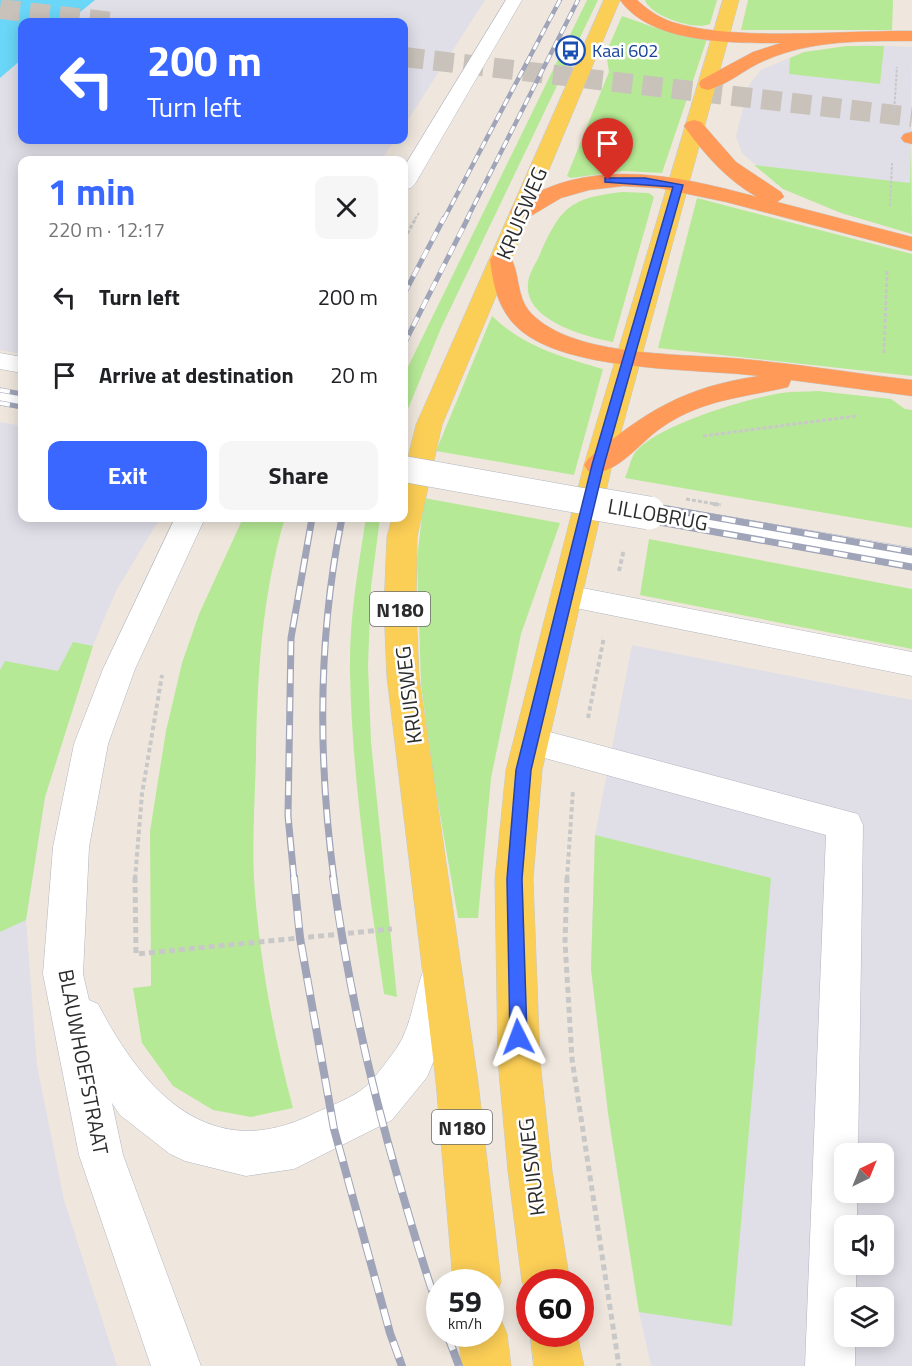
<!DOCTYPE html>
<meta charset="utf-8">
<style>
body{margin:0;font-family:"Titillium Web",sans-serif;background:#f6f6f6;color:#202124;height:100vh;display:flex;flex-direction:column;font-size:22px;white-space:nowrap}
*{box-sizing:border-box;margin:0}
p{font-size:20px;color:#757577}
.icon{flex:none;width:33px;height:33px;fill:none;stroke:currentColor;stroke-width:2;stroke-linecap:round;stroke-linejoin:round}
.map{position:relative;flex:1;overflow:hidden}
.side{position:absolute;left:18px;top:156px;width:390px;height:366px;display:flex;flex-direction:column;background:#fff;border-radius:12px;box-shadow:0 3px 15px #0003}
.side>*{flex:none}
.banner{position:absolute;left:18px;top:18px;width:390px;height:126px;border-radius:12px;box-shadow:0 3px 15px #0003;background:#3a67ff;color:#fff;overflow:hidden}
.needle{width:39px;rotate:43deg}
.fabs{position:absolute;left:834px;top:1143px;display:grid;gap:12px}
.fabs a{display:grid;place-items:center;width:60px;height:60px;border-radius:12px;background:#fff;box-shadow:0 3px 15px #0003;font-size:30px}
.speed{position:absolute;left:426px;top:1269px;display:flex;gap:12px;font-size:30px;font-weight:700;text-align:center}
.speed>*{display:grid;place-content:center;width:78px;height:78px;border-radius:50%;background:#fff;box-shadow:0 3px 15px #0003;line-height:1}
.speed small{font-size:15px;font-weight:400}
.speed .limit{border:9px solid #d22;background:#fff;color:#111}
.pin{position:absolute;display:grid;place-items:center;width:51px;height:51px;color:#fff;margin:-62px -26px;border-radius:50% 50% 50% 0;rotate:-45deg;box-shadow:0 0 6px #0007}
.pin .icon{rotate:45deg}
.me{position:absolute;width:66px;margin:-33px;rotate:357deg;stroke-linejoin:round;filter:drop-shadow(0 0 4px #0008)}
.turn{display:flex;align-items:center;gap:21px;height:126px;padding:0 30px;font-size:27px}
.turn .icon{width:78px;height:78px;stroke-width:2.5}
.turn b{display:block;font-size:42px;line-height:51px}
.round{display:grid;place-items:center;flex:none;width:63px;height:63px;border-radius:12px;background:#f6f6f6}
.headline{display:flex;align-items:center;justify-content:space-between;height:102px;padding:0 30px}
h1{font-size:36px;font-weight:700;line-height:45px;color:#3a67ff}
.cta{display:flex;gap:12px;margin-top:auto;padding:12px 30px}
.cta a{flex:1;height:69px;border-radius:12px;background:#3a67ff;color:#fff;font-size:24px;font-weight:700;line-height:69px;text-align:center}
.cta a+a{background:#f6f6f6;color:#202124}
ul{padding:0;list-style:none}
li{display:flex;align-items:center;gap:18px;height:78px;padding:0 30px}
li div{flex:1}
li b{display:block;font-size:22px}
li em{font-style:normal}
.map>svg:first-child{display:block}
.industrial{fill:#e0dee7;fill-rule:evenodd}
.green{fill:#b6e996}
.water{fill:#6ad7f8}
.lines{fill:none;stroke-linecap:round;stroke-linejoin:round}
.highway-tunnel{stroke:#c8c2ba;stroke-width:20;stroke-dasharray:20 10;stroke-linecap:butt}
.minor-casing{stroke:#b1b5c1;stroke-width:1}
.major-casing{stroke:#c8c8c8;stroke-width:1}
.highway-casing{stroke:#c8c8c8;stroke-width:1}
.path-far3{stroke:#c8c8c8;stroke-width:2;stroke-dasharray:3 1.5;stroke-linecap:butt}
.path-far2{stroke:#c8c8c8;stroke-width:3;stroke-dasharray:4 2;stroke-linecap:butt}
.path-far1{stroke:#c8c8c8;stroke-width:4;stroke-dasharray:4.5 3;stroke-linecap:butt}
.path{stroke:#c8c8c8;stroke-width:5;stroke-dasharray:6 4;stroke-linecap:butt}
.minor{fill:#fff;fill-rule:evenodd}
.major{fill:#fbce56;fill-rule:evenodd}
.highway{fill:#ff9a58;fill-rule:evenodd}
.rail-far3-casing{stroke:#9fa4b8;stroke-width:4.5}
.rail-far2-casing{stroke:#9fa4b8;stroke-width:5}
.rail-far1-casing{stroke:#9fa4b8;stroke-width:7}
.rail-casing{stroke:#9fa4b8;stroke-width:8}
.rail-far3{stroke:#fff;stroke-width:3;stroke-dasharray:8;stroke-linecap:butt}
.rail-far2{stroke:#fff;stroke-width:4;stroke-dasharray:10;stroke-linecap:butt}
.rail-far1{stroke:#fff;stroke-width:4.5;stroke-dasharray:14;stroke-linecap:butt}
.rail{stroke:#fff;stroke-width:6;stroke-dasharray:17;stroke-linecap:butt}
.minor-bridge-far1-casing{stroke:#b1b5c1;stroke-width:27;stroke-linecap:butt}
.minor-bridge-casing{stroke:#b1b5c1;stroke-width:34;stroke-linecap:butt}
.path-bridge-far1{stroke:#c8c8c8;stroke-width:3;stroke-dasharray:4 2;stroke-linecap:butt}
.path-bridge{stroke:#c8c8c8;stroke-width:4;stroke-dasharray:4.5 3;stroke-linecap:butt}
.minor-bridge-far1{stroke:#fff;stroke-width:26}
.minor-bridge{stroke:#fff;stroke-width:33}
.route{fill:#3a67ff;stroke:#2643a6;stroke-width:1.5}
.labels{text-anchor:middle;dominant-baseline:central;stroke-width:5;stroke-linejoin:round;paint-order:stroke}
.far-transit-label{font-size:18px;fill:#164399;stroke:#fff;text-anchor:start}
.shield{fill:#fff;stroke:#6b6b6b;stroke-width:1.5}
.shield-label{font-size:20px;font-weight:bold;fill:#2c2c2c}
.street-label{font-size:21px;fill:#2c2c2c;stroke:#fff}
</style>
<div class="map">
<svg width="912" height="1366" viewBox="0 0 912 1366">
<rect width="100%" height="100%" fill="#efe7dd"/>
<g class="industrial">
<polygon points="95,0 485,0 404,126 404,22 68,22"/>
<polygon points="865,45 912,47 910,183 841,213 783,189 742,153 736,136 749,85 761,70 804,52"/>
<polygon points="22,59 22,140 395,140 381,160 22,160 22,354 0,350 0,78"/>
<polygon points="0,422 22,426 22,518 160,518 116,591 85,664 45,797 26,920 37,1066 64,1200 117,1366 0,1366"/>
<path d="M 632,645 L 912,700 L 912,1366 L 651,1366 L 639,1312 L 608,1113 L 591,969 L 595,835 ZM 844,1154 L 884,1154 L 884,1192 L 844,1192 ZM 844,1226 L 884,1226 L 884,1264 L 844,1264 ZM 844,1298 L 884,1298 L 884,1336 L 844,1336 Z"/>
</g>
<g class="green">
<polygon points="587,0 598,0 441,328 404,419 404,375"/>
<path d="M 645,0 L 717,0 L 710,24 C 695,31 650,16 645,0 Z"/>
<polygon points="748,0 893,0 892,30 741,30"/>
<polygon points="622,16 656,28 707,39 662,173 623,171 571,178 567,176 569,171 609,72 606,53"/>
<polygon points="847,46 884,46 880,84 789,74 790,58 804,52"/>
<polygon points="911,142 912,234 841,213 783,189 754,165 910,183"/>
<path d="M 622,192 L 649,193 L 654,197 L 613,342 C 585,337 524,320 528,284 C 528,274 537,262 540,254 C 561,207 570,198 622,192 Z"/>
<polygon points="697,198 912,254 912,376 658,348"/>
<path d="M 492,316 C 524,347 562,357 603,369 L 574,475 L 436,451 Z"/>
<path d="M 818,391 L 891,399 L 905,409 L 912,410 L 912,528 L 625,478 C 628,471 630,462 633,456 C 651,426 747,399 781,393 C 793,391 806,392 818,391 Z"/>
<polygon points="424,498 560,523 521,634 491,778 478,918 458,918 433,774 421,684 417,559"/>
<path d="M 243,518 L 285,518 C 262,594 257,677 256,756 C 255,797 252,839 254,879 C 259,956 273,1034 293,1108 L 251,1117 L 213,1110 L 173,1086 L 142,1043 L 133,988 L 151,986 L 150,831 L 166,731 L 182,663 L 199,614 Z"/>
<path d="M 366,518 L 380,518 L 371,587 L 368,666 L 371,742 L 397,997 L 384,994 C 369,888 352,780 350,672 C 349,620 358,568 366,518 Z"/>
<polygon points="649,539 912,589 912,649 640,595"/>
<polygon points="73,642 93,646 45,797 26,920 0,932 0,670 5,661 58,671"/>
<polygon points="595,835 771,878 732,1326 639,1312 608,1113 591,969"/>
</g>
<polygon class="water" points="0,0 95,0 68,22 22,22 22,59 0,78"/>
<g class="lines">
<g class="highway-tunnel">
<polyline points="0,9 113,22"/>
<polyline points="404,57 912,117"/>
</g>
<defs>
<g id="minor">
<polygon points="506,0 522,0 415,184 411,188 404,190 404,167"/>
<polygon points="0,353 22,357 22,373 0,369"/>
<polygon points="0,389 22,393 22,409 0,405"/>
<polygon points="649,503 912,548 912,570 639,520 635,513 639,506"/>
<path d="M 175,518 L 205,518 L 135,669 L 108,744 L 89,847 L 83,974 L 89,1000 L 98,1004 C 144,1092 210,1166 315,1113 C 330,1106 347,1100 360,1091 C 373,1082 386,1062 396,1049 C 413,1025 414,991 426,964 L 440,958 L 454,964 L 460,977 L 450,1022 L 427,1077 L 392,1120 L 294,1169 L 246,1176 L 185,1161 L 170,1154 L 120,1115 L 112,1103 L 123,1155 L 201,1366 L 151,1366 L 79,1155 L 43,974 L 53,847 L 74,744 L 103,669 Z"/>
<polygon points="567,585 912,652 912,676 556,604 552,596 556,588"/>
<polygon points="531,727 858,814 863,825 858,1154 844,1154 844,1192 857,1192 857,1226 844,1226 844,1264 856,1264 856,1298 844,1298 844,1336 855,1336 855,1366 805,1366 826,835 519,751 514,741 519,731"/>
</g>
<g id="major">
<polygon points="604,0 620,0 442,425 417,537 416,608 419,677 478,1082 501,1282 494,1299 490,1300 490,1282 453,1282 436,1082 387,677 384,608 387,537 392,518 404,518 404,473 416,425"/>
<polygon points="723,0 739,0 612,465 542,770 533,879 540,1061 552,1171 570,1282 530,1282 530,1299 522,1282 508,1171 498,1061 495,879 506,770 584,465"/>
<polygon points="490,1313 500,1317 507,1334 511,1366 461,1366 459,1334 490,1334"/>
<polygon points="530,1332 577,1334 584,1366 534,1366"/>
</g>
<g id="highway">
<path d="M 620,0 L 637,0 C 648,10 658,17 672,22 C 735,42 844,30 912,31 L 912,41 C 862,41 812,40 766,60 C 746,68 728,85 708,90 L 701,88 L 699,84 L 701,80 L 753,52 L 781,43 C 732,43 651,44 620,0 Z"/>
<path d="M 694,120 L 701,122 L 736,162 L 781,192 L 784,197 L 777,202 L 912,237 L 912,251 L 726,202 L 659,188 L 623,186 L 589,190 L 561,198 L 529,217 L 513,217 L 510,212 L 513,207 C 524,201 534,194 545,189 C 613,160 690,179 757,197 C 727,180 704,154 684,126 L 687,122 Z"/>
<polygon points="912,132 912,144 904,142 901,138 904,134"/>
<path d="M 501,253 L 509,255 C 522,274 514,299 535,317 C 581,359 693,353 753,360 C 806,365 859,374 912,380 L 912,396 L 791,380 L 788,387 C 742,398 702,399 661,428 C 640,442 614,479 588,471 L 584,465 L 588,459 C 646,411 684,387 759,376 C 696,368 557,373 513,323 C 497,305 493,283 490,260 L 493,255 Z"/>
</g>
</defs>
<use href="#minor" class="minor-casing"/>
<use href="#major" class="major-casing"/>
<use href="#highway" class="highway-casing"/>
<g class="path-far3">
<polyline points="894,113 897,67"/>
<polyline points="890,206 892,163"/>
<polyline points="415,219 419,213"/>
</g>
<g class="path-far2">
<polyline points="404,239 416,218"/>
<polyline points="884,353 887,270"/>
<polyline points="703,436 856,416"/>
</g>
<g class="path-far1">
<polyline points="619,571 624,549"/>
<polyline points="588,718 604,637"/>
<polyline points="135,879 142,794 162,675"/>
<polyline points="567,879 573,790"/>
</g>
<g class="path">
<polyline points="135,877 136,954 392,929"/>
<polyline points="567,877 565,942 572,1059 619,1366"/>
</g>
<use href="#minor" class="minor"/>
<use href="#major" class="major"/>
<use href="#highway" class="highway"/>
<defs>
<g id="rail-far3">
<polyline points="444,219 560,0"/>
<polyline points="467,219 578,0"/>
</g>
<g id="rail-far2">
<polyline points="404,294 444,218"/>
<polyline points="404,344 468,218"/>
<polyline points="0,390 22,394"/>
<polyline points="0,403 22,407"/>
<polyline points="404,462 647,505"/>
<polyline points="404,476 566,505"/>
</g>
<g id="rail-far1">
<polyline points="558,504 912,567"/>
<polyline points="639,504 912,552"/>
<polyline points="294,879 288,816 291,638 312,518"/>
<path d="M 334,879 C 318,760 318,636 342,518"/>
</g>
<g id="rail">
<polyline points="294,877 300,938 334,1129 390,1333 402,1366"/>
<path d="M 333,877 C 347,980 370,1082 399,1182 C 412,1226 424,1270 440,1313"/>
<polyline points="447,1334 459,1366"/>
</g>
</defs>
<use href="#rail-far3" class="rail-far3-casing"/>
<use href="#rail-far2" class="rail-far2-casing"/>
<use href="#rail-far1" class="rail-far1-casing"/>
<use href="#rail" class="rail-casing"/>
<use href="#rail-far3" class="rail-far3"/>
<use href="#rail-far2" class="rail-far2"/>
<use href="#rail-far1" class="rail-far1"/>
<use href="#rail" class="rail"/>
<defs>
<polyline id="minor-bridge-far1" points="404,469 605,505"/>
<polyline id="minor-bridge" points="596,504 649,513"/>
</defs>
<use href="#minor-bridge-far1" class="minor-bridge-far1-casing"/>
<use href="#minor-bridge" class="minor-bridge-casing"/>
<polyline class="path-bridge-far1" points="686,499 721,505"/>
<polyline class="path-bridge" points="713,504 721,505"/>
<use href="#minor-bridge-far1" class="minor-bridge-far1"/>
<use href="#minor-bridge" class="minor-bridge"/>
</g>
<polygon class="route" points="608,178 645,178 683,185 604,465 531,770 522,879 527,1037 524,1043 518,1046 512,1043 510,1037 507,879 516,770 592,465 673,187 605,182 605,178"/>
<defs>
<symbol id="bus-ring" viewBox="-11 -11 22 22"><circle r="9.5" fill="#fff" stroke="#1a4fb4" stroke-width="1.5"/><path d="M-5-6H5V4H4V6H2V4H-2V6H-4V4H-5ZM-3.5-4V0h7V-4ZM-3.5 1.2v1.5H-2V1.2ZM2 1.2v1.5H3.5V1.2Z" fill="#1a4fb4"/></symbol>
</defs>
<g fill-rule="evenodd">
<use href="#bus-ring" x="554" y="34" width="33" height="33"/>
</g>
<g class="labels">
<g class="far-transit-label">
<text x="592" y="50">Kaai 602</text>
</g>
<g class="shield">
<rect x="370" y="592" width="60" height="34" rx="4.5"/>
<rect x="432" y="1110" width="60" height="34" rx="4.5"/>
</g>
<g class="shield-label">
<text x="400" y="609">N180</text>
<text x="462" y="1127">N180</text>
</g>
<g class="street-label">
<text transform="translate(521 213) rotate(-67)">KRUISWEG</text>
<text transform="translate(658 514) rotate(10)">LILLOBRUG</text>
<text transform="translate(408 695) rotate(-97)">KRUISWEG</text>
<text transform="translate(84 1062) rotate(79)">BLAUWHOEFSTRAAT</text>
<text transform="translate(531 1167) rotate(-97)">KRUISWEG</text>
</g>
</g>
</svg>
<div class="fabs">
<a><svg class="needle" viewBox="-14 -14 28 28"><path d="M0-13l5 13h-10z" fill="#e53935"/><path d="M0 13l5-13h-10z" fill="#757577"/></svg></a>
<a><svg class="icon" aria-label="sound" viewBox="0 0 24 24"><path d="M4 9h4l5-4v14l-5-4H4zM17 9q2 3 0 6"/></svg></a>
<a><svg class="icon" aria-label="layers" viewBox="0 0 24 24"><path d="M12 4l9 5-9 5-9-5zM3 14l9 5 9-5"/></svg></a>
</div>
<div class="speed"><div>59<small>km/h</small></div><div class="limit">60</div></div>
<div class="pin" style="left:608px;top:180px;background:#d93025"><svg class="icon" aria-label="arrive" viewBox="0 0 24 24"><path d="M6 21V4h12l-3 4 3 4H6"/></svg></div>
<svg class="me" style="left:518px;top:1037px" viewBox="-20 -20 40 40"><path d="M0-17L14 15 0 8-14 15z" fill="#3a67ff" stroke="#fff" stroke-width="4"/></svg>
<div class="banner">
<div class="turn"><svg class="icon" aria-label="left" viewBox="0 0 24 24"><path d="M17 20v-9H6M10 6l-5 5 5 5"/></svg><div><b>200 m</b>Turn left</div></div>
</div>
<section class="side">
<div class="headline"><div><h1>1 min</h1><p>220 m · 12:17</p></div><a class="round"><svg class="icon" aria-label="close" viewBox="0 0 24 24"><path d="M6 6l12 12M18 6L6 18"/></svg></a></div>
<ul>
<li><svg class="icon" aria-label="left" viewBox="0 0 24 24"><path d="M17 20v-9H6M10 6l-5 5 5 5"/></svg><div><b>Turn left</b></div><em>200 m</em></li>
<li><svg class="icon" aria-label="arrive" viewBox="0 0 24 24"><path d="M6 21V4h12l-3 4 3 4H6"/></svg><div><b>Arrive at destination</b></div><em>20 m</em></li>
</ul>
<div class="cta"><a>Exit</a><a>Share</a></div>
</section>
</div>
